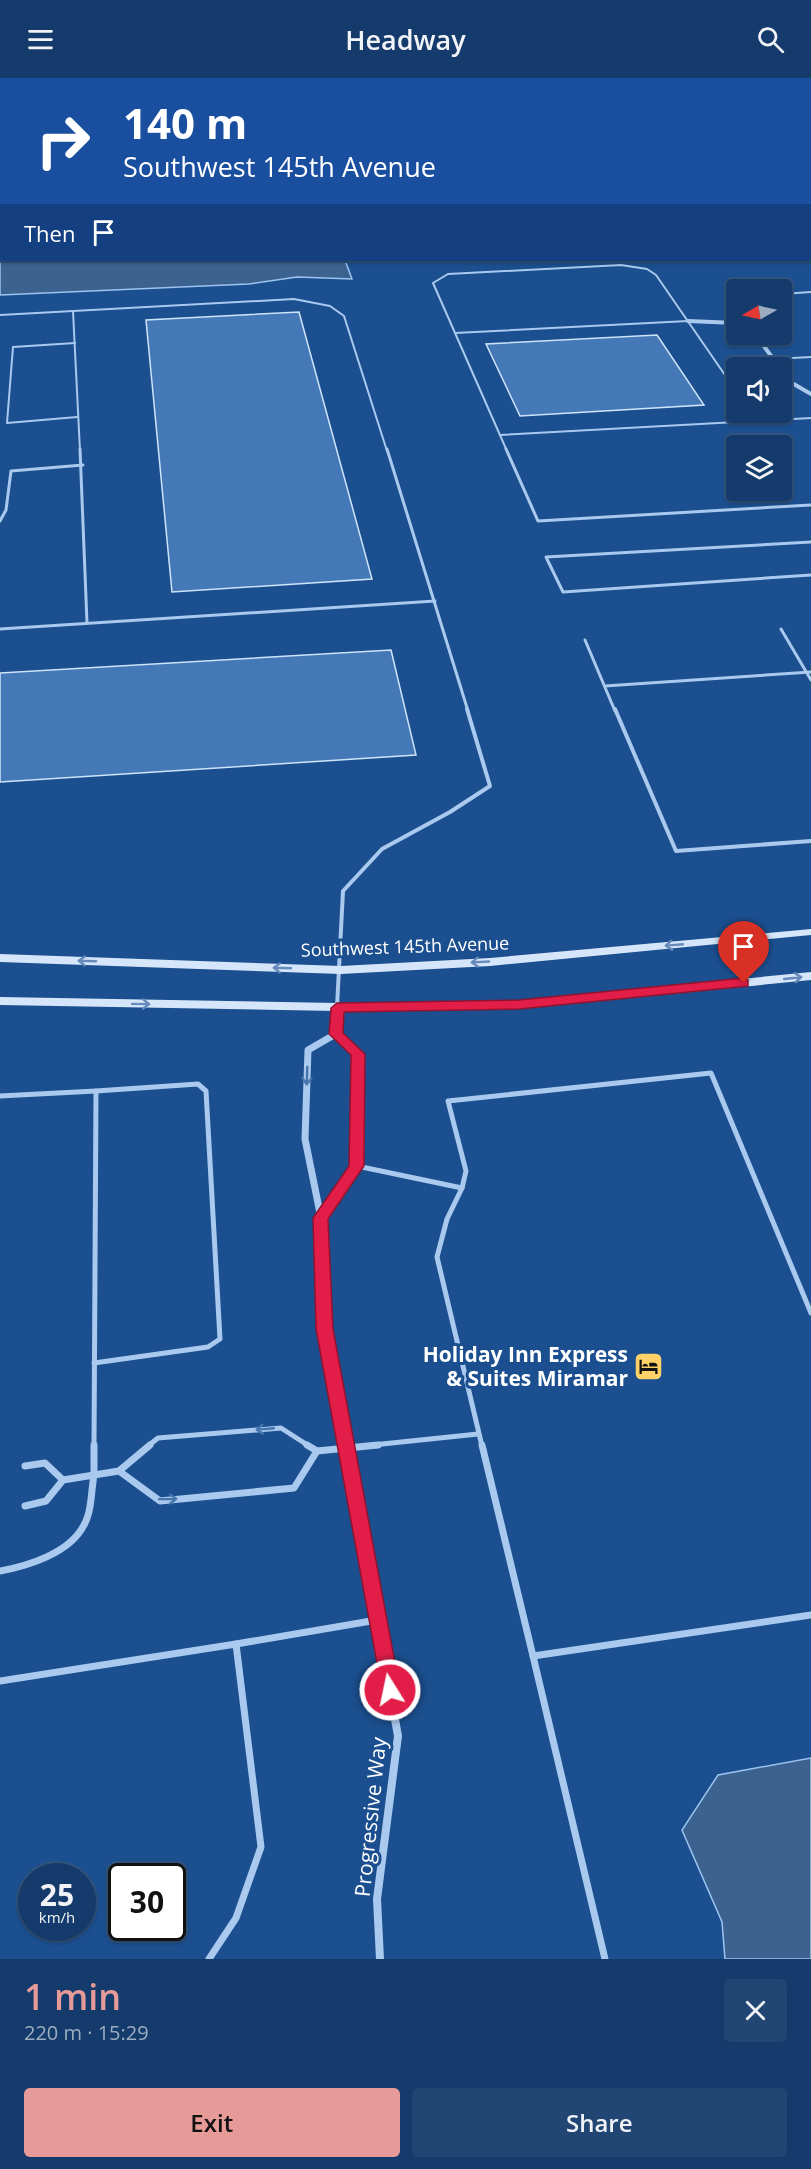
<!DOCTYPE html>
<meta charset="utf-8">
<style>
body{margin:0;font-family:"Open Sans",sans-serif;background:#214673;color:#f1f3f6;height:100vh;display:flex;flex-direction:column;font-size:22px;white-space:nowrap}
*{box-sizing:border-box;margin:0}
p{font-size:20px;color:#9dadc1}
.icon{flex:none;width:33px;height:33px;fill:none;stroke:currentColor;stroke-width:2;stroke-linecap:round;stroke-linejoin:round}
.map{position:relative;height:1881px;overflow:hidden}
.sheet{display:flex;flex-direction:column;background:#143b6b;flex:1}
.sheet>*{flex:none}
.hud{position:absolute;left:0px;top:0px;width:812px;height:183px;box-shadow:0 2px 4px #0004,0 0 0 2px #33557e;background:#1a4fa0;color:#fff;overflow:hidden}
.needle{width:39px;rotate:261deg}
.tools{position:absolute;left:726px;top:201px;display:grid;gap:12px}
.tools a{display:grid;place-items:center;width:66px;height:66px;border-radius:6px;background:#143b6b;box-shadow:0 2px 4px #0004,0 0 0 2px #33557e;font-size:30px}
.speed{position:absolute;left:18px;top:1785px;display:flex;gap:12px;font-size:30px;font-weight:700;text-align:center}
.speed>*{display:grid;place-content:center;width:78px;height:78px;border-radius:50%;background:#143b6b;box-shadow:0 2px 4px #0004,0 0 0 2px #33557e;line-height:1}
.speed small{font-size:15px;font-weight:400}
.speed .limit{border:3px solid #111;border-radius:9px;background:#fff;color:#111}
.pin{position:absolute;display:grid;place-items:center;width:51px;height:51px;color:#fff;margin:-62px -26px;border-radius:50% 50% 50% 0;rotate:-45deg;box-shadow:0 0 6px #0007}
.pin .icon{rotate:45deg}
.me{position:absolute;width:66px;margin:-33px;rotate:350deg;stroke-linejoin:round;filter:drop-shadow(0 0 4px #0008)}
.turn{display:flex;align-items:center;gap:21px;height:126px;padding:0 24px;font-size:27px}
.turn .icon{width:78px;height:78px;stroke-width:2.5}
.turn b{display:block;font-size:42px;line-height:51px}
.then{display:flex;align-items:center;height:57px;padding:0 24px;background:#0003;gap:12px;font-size:22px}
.round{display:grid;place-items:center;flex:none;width:63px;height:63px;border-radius:6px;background:#214673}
.overview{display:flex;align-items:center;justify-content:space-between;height:102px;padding:0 24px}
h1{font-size:36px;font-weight:600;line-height:45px;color:#e69b98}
.button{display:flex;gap:12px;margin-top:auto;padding:12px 24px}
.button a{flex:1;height:69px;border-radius:6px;background:#e69b98;color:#111;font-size:24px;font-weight:600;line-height:69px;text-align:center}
.button a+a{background:#214673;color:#f1f3f6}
header{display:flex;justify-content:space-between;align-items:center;height:78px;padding:0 24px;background:#143b6b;font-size:27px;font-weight:600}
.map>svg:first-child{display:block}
.water{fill:#3c6290;stroke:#9cc4f0;stroke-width:1.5}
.building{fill:#4478b7;stroke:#cfe3fa;stroke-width:1.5}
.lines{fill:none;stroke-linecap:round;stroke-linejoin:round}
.lane-far4{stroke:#a9c9ee;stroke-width:2}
.lane-far3{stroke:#a9c9ee;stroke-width:3}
.lane-far2{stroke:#a9c9ee;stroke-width:4}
.lane-far1{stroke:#a9c9ee;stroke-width:5}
.lane{stroke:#a9c9ee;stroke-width:7}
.street-far3{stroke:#a9c9ee;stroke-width:4}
.street-far2{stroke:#a9c9ee;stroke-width:5}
.street-far1{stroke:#a9c9ee;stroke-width:7}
.street{stroke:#a9c9ee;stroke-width:8}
.secondary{fill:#d6e6fa;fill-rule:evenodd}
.oneway{stroke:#668bba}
.oneway2{stroke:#4674ac}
.route{fill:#e11d48;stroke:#92132f;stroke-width:1.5}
.labels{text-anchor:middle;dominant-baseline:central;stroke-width:6;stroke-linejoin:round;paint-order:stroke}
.street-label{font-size:18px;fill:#fff;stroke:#1b4f8f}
.near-poi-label{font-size:21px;font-weight:bold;fill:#fff;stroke:#1b4f8f;text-anchor:end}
.near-street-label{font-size:21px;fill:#fff;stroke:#1b4f8f}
</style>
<header><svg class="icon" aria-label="menu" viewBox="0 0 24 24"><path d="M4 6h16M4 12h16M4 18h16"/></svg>Headway<svg class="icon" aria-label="search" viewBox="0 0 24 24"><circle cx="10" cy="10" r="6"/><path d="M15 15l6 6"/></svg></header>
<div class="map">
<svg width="811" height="1881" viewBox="0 0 811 1881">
<rect width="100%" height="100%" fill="#1b4f8f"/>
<g class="water">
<polygon points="36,0 811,0 811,54 810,2"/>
<polygon points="0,64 2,182 345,182 352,201 297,199 249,206 0,217"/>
<polygon points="811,1680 811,1881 725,1881 722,1844 682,1752 718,1697"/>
</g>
<g class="building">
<polygon points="299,234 372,501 172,514 146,242"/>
<polygon points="657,257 704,327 520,338 486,266"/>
<polygon points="391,572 416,677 0,704 0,595"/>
</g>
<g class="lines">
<g class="lane-far4">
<polyline points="763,202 772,212"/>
<polyline points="782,216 811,214"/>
<polyline points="73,233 80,373"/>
<polyline points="0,237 294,221 330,228 344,238 387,373"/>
<polyline points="455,255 688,243"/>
<polyline points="75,265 13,269 7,345 77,339"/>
<polyline points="773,281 811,279"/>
<polyline points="751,334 757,343"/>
<polyline points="500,357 811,340"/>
<polyline points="507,373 433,205 448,196 621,187 647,191 656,197 736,313"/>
</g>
<g class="lane-far3">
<polyline points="80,371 87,545"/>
<polyline points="387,371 468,633"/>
<polyline points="506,371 538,443 811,427"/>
<polyline points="0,443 6,432 11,393 83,387"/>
<polyline points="811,464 546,479 563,514 811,497"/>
<polyline points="0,551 435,523"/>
<polyline points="781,551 811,602"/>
<polyline points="585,562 615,633"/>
<polyline points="605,608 811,594"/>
</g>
<g class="lane-far2">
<polyline points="615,631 676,773 811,763"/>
<polyline points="337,929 343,813 382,771 450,734 490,708 467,631"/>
</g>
<g class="lane-far1">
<polyline points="0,1018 96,1013 94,1368"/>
<polyline points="357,1088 462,1110"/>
<polyline points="94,1285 208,1269 220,1261 206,1013 198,1006 96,1013"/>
<polyline points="148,1368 158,1360 281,1350 309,1368"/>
<polyline points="363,1368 478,1356"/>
<polyline points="482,1368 437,1179 447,1141 462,1110 466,1093 448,1023 711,995 811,1235"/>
</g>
<g class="lane">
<polyline points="307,1367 317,1373 378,1367"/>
<polyline points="482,1367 533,1578 811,1537"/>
<polyline points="25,1388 45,1385 63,1402"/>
<polyline points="119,1393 160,1423 294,1410 317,1373"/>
<polyline points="25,1428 46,1423 63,1402 94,1397 94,1367"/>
<path d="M 0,1493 C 28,1488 70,1475 84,1447 C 92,1433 91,1413 94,1397 L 119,1393 L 150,1367"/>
<polyline points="236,1566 377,1542"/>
<polyline points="533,1578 605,1881"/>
<polyline points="0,1603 236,1566 261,1769 236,1840 209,1881"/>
</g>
<g class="street-far3">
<polyline points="688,243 736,245"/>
<polyline points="755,256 780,290"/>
<polyline points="782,292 792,305 811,316"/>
</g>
<g class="street-far2">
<polyline points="336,956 337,929"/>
<polyline points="336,956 339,959"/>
<polyline points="331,959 336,956"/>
</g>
<g class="street-far1">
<polyline points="334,957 308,972 305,1061 321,1140 325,1251 346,1368"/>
<polyline points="321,1140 357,1088 358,976 337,957"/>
</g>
<polyline class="street" points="346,1367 398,1658 377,1821 380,1881"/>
<g class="secondary">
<rect x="0" y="14" width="2" height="4"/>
<rect x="0" y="32" width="2" height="4"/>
<rect x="810" y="165" width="1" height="4"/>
<rect x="810" y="175" width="1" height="4"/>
<polygon points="811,851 811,857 490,888 341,896 0,884 0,876 341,888 490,880"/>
<polygon points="811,894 811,902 519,931 337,933 0,927 0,919 337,925 519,923"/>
</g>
</g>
<defs><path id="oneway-shaft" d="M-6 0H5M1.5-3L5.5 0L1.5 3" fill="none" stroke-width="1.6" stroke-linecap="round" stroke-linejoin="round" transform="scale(1.5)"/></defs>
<g class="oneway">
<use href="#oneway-shaft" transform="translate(674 867) rotate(175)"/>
<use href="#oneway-shaft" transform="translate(87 883) rotate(-178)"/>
<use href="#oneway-shaft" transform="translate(480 884) rotate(177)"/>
<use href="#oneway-shaft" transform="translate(282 890) rotate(-178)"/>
<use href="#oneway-shaft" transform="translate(793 900) rotate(-6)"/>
<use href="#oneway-shaft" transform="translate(141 926) rotate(1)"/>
</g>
<g class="oneway2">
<use href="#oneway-shaft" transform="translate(307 998) rotate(92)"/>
<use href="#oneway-shaft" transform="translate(265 1351) rotate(175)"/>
<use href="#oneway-shaft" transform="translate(168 1421) rotate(-1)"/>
</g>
<polygon class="route" points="744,900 748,902 748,908 519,931 344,934 343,955 365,976 364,1088 328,1141 333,1251 400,1612 397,1618 390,1620 383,1618 316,1251 313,1140 349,1088 351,977 329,956 331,930 337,925 519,922"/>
<defs>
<symbol id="hotel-square" viewBox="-11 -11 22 22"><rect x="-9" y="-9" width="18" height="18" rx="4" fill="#ffd166" stroke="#1b4f8f"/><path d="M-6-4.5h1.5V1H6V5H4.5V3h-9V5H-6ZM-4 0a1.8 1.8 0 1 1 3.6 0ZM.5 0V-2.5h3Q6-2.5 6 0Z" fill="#111"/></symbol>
</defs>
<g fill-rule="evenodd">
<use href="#hotel-square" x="632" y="1272" width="33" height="33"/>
</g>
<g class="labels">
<g class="street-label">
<text transform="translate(405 868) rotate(-2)">Southwest 145th Avenue</text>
</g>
<g class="near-poi-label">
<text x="628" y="1276">Holiday Inn Express<tspan x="628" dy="24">&amp; Suites Miramar</tspan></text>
</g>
<g class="near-street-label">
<text transform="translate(370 1739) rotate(-84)">Progressive Way</text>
</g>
</g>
</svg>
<div class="tools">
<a><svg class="needle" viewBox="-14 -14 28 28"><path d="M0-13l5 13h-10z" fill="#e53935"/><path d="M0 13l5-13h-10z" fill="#9dadc1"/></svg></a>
<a><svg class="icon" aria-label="sound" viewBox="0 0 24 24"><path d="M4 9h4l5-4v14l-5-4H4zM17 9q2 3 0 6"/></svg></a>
<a><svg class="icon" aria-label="layers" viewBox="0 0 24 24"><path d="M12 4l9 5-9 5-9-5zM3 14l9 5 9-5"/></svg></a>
</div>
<div class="speed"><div>25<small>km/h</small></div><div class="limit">30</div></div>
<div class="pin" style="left:744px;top:905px;background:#d93025"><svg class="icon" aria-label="arrive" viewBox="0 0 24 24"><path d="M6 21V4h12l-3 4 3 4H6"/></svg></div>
<svg class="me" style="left:390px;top:1612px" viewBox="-20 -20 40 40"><circle r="17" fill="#e11d48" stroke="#fff" stroke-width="3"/><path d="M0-11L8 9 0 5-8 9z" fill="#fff"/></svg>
<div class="hud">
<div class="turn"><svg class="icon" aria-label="right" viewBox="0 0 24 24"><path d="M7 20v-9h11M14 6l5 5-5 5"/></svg><div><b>140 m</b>Southwest 145th Avenue</div></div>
<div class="then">Then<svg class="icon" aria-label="arrive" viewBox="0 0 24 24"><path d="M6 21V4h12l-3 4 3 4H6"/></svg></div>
</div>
</div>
<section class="sheet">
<div class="overview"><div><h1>1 min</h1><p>220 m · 15:29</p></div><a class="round"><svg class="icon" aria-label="close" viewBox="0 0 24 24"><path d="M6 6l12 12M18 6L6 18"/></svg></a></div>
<div class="button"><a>Exit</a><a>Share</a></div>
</section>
